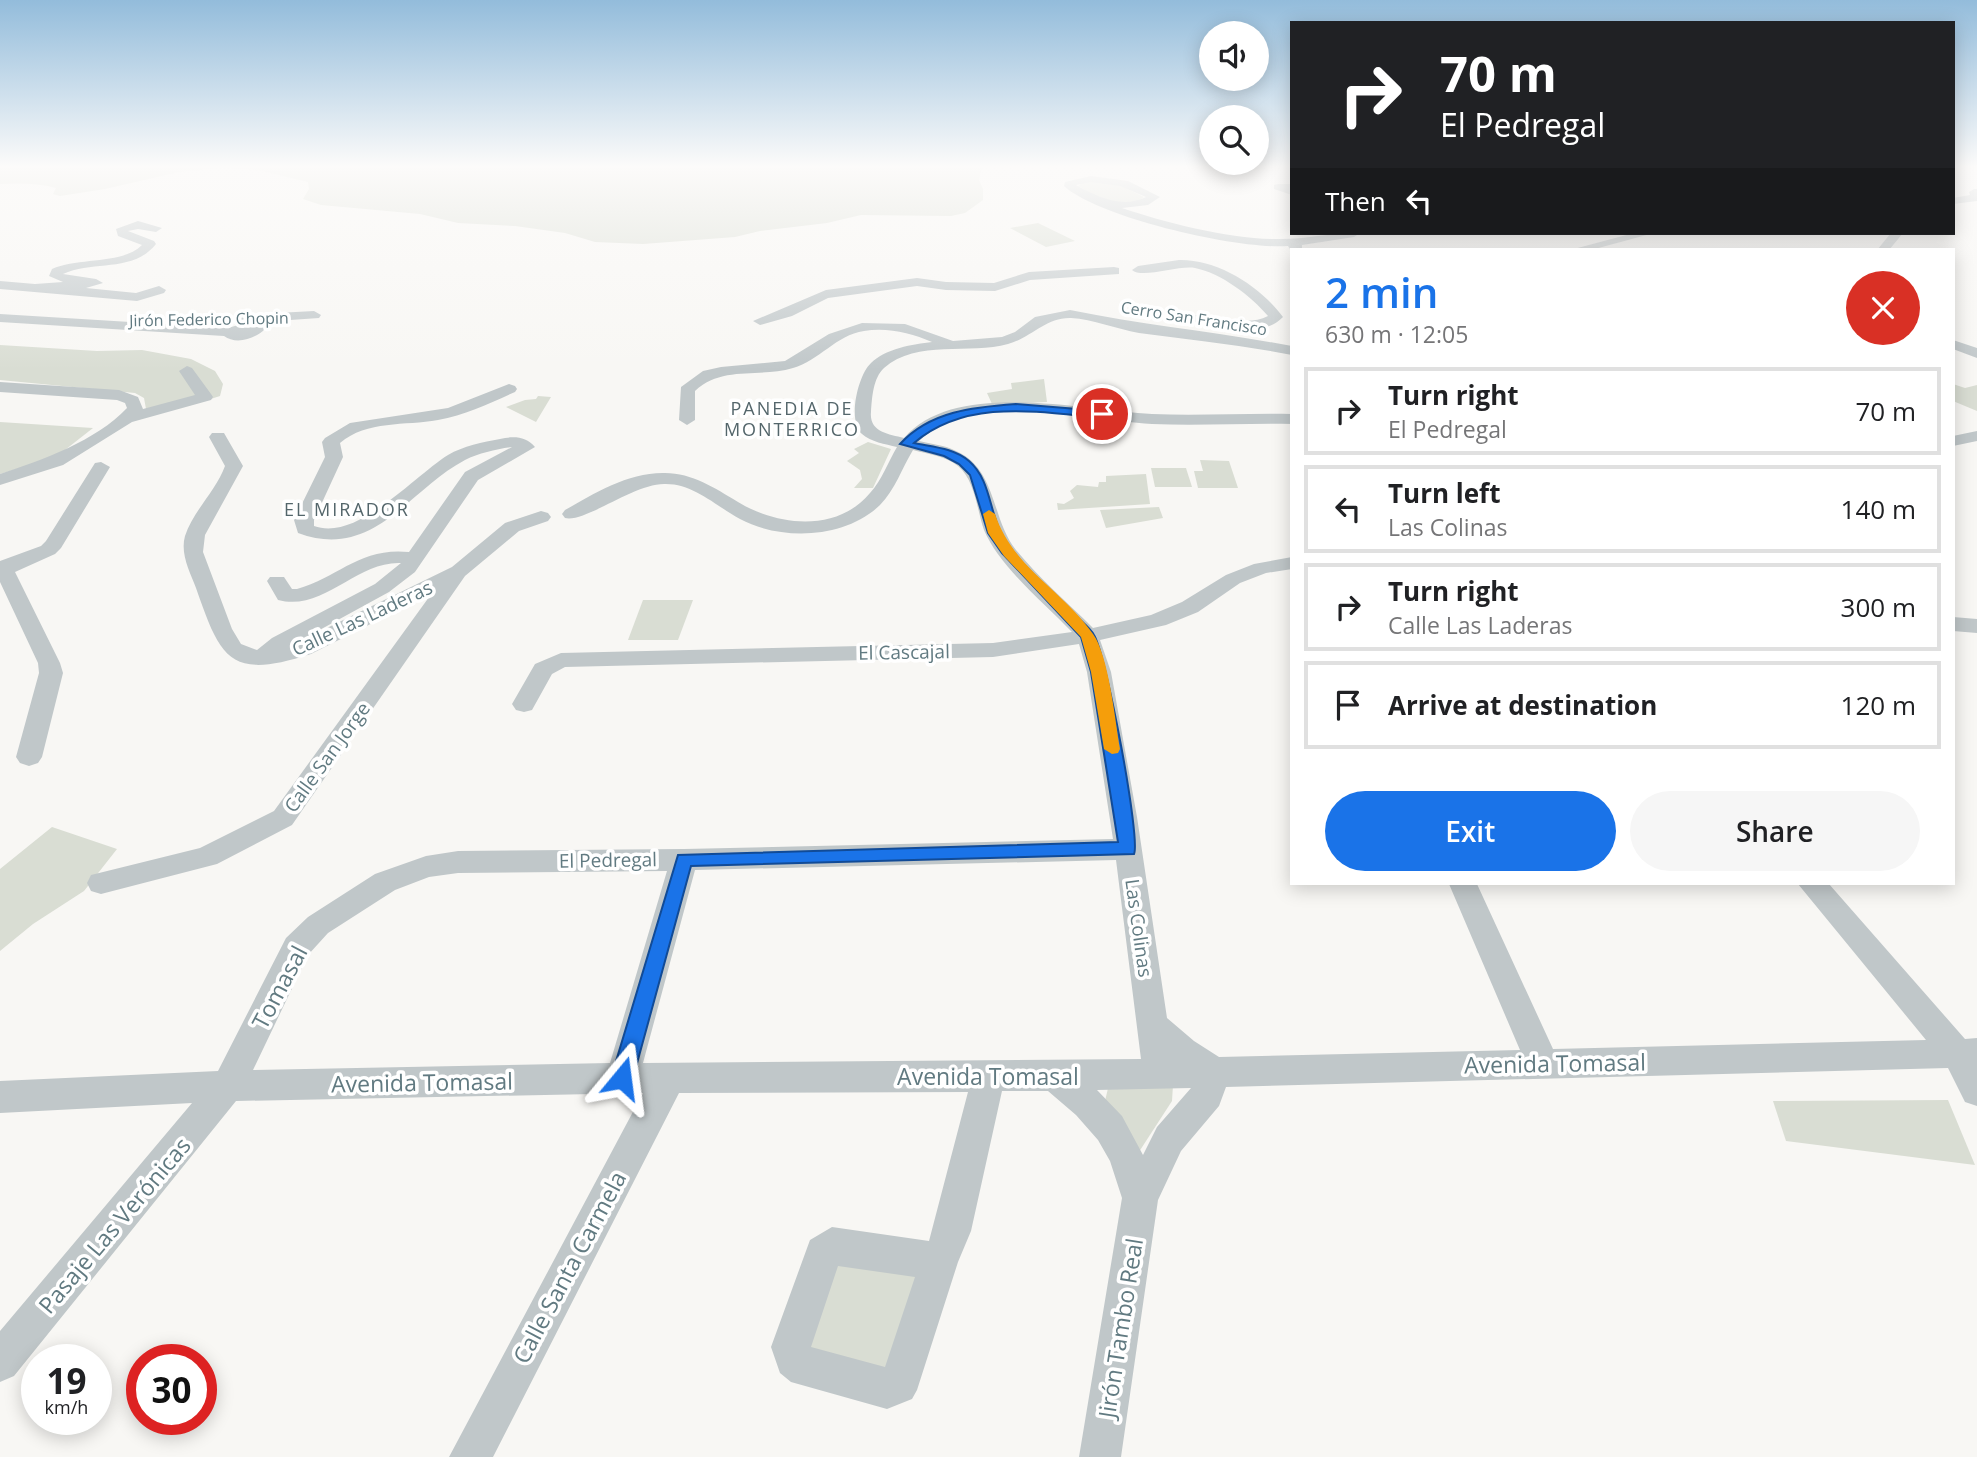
<!DOCTYPE html>
<meta charset="utf-8">
<style>
body{margin:0;font-family:"Open Sans",sans-serif;background:#f6f6f6;color:#202124;height:100vh;display:flex;flex-direction:column;font-size:26px;white-space:nowrap}
*{box-sizing:border-box;margin:0}
p{font-size:23px;color:#757577}
.icon{flex:none;width:38px;height:38px;fill:none;stroke:currentColor;stroke-width:2;stroke-linecap:round;stroke-linejoin:round}
.map{position:relative;flex:1;overflow:hidden}
.details{position:absolute;left:1290px;top:248px;width:665px;height:637px;display:flex;flex-direction:column;background:#fff;border-radius:0px;box-shadow:0 4px 18px #0003}
.details>*{flex:none}
.hud{position:absolute;left:1290px;top:21px;width:665px;height:214px;border-radius:0px;box-shadow:0 4px 18px #0003;background:#202124;color:#fff;overflow:hidden}
.tools{position:absolute;left:1199px;top:21px;display:grid;gap:14px}
.tools a{display:grid;place-items:center;width:70px;height:70px;border-radius:50%;background:#fff;box-shadow:0 4px 18px #0003;font-size:35px}
.speed{position:absolute;left:21px;top:1344px;display:flex;gap:14px;font-size:35px;font-weight:700;text-align:center}
.speed>*{display:grid;place-content:center;width:91px;height:91px;border-radius:50%;background:#fff;box-shadow:0 4px 18px #0003;line-height:1}
.speed small{font-size:18px;font-weight:400}
.speed .limit{border:10px solid #d22;background:#fff;color:#111}
.pin{position:absolute;display:grid;place-items:center;width:60px;height:60px;color:#fff;margin:-30px;border:4px solid #fff;border-radius:50%;box-shadow:0 2px 7px #0007}
.me{position:absolute;width:77px;margin:-38px;rotate:16deg;stroke-linejoin:round;filter:drop-shadow(0 0 5px #0008)}
.turn{display:flex;align-items:center;gap:24px;height:147px;padding:0 35px;font-size:32px}
.turn .icon{width:91px;height:91px;stroke-width:2.5}
.turn b{display:block;font-size:49px;line-height:60px}
.then{display:flex;align-items:center;height:66px;padding:0 35px;background:#0003;gap:14px;font-size:26px}
.round{display:grid;place-items:center;flex:none;width:74px;height:74px;border-radius:37px;background:#f6f6f6}
.head{display:flex;align-items:center;justify-content:space-between;height:119px;padding:0 35px}
h1{font-size:42px;font-weight:600;line-height:52px;color:#1a73e8}
.cta{display:flex;gap:14px;margin-top:auto;padding:14px 35px}
.cta a{flex:1;height:80px;border-radius:42px;background:#1a73e8;color:#fff;font-size:28px;font-weight:600;line-height:80px;text-align:center}
.cta a+a{background:#f6f6f6;color:#202124}
ul{padding:0;list-style:none}
li{display:flex;align-items:center;gap:21px;height:88px;margin:0 14px 10px;padding:0 21px;border:4px solid #e0e0e0;border-radius:0px}
li div{flex:1}
li b{display:block;font-size:26px}
li em{font-style:normal}
.map>svg:first-child{display:block}
.green{fill:#d9ddd3}
.lines{fill:none;stroke-linecap:round;stroke-linejoin:round}
.minor{fill:#c0c7c9;fill-rule:evenodd}
.route{fill:#1a73e8;stroke:#114b97;stroke-width:2}
.slow{fill:#f59e0b}
.labels{text-anchor:middle;dominant-baseline:central;stroke-width:7;stroke-linejoin:round;paint-order:stroke}
.far-street-label{font-size:16px;fill:#617a81;stroke:#fff}
.far-neighbourhood-label{font-size:18px;letter-spacing:2px;fill:#54666b;stroke:#fff}
.street-label{font-size:19px;fill:#617a81;stroke:#fff}
.near-street-label{font-size:23px;fill:#617a81;stroke:#fff}
</style>
<div class="map">
<svg width="1977" height="1457" viewBox="0 0 1977 1457">
<rect width="100%" height="100%" fill="#f8f7f4"/>
<g class="green">
<path d="M 0,166 L 988,166 L 981,171 L 979,180 L 983,189 L 983,200 L 965,213 L 951,216 L 861,215 L 827,223 L 760,231 L 735,237 L 643,244 L 595,242 L 565,233 L 515,226 L 458,223 L 420,214 L 321,205 L 303,199 L 309,189 L 308,182 L 258,170 L 222,168 L 179,172 L 105,189 L 60,196 L 53,194 L 56,188 C 38,183 19,183 0,184 Z"/>
<path d="M 1111,181 L 1144,197 C 1125,213 1096,196 1078,186 L 1084,182 Z"/>
<polygon points="1038,223 1075,241 1046,247 1010,228"/>
<path d="M 0,345 L 97,351 L 142,350 L 191,359 L 215,371 L 223,384 L 220,396 C 196,404 172,412 146,409 L 144,398 L 135,393 L 0,380 Z"/>
<polygon points="1044,379 1047,402 992,404 987,393 1012,389 1011,383"/>
<polygon points="1953,384 1965,388 1977,385 1977,411 1953,401"/>
<polygon points="538,396 551,397 536,422 506,407 525,400 536,399"/>
<polygon points="0,422 93,428 56,457 0,474"/>
<polygon points="868,442 891,449 873,488 854,488 862,479 860,470 847,461 859,453 854,449"/>
<polygon points="1200,460 1229,461 1238,488 1198,488 1194,471 1203,471"/>
<polygon points="1151,468 1186,468 1192,487 1155,487"/>
<polygon points="1146,474 1150,504 1058,510 1057,503 1064,504 1074,498 1070,491 1077,485 1098,487 1099,482 1106,482 1106,476"/>
<polygon points="1159,507 1163,518 1106,528 1100,510"/>
<polygon points="643,600 693,600 678,640 628,640"/>
<polygon points="52,827 117,849 84,891 33,924 0,951 0,869"/>
<polygon points="1109,1084 1173,1085 1172,1101 1135,1158 1105,1101"/>
<polygon points="1948,1100 1975,1165 1786,1141 1773,1101"/>
<polygon points="835,1255 917,1276 889,1377 803,1354"/>
</g>
<g class="lines">
<g class="minor">
<path d="M 1091,176 L 1128,181 L 1160,197 L 1148,205 L 1122,208 C 1166,223 1233,240 1280,239 C 1307,239 1333,232 1360,233 L 1354,237 L 1302,245 L 1302,250 L 1292,250 L 1292,252 L 1288,246 C 1240,250 1099,218 1064,186 L 1065,182 ZM 1091,182 L 1120,186 L 1146,197 C 1122,209 1098,197 1076,185 Z"/>
<polygon points="1278,184 1292,184 1292,195 1274,189 1274,185"/>
<polygon points="1974,189 1977,189 1977,201 1953,204 1953,198 1970,195 1969,192"/>
<path d="M 138,221 L 162,228 L 156,232 L 138,229 L 128,231 L 154,241 L 156,244 C 133,273 94,260 63,274 L 96,279 L 103,283 L 86,288 L 136,293 L 159,286 L 166,290 L 164,293 L 137,301 L 0,289 L 0,281 L 35,284 L 63,282 L 49,276 L 52,269 C 79,257 122,265 142,245 L 118,236 L 116,229 Z"/>
<polygon points="1634,233 1654,233 1591,250 1570,250"/>
<polygon points="1891,233 1903,233 1889,250 1877,250"/>
<path d="M 1179,260 C 1218,259 1261,287 1283,317 C 1262,339 1229,324 1203,322 C 1194,321 1185,326 1176,324 L 1176,318 C 1207,308 1242,330 1268,316 C 1251,296 1221,273 1195,268 C 1179,265 1142,279 1132,270 L 1138,266 Z"/>
<polygon points="1114,267 1119,268 1119,274 1030,280 995,291 946,290 917,286 828,298 792,316 760,325 753,321 826,290 917,278 946,282 994,283 1029,272"/>
<path d="M 1070,310 C 1143,325 1218,332 1292,346 L 1292,355 C 1241,345 1190,340 1139,333 C 1116,329 1093,319 1071,318 C 1046,317 1031,338 1008,344 C 970,355 917,339 884,368 C 873,378 872,398 871,412 C 869,432 888,434 904,438 C 956,378 1083,411 1152,414 C 1198,416 1245,413 1292,414 L 1292,424 C 1245,423 1199,426 1152,424 C 1083,421 977,388 919,441 C 931,444 945,445 956,451 C 997,469 991,519 1016,550 C 1039,578 1068,603 1093,628 L 1151,615 L 1182,602 L 1226,575 L 1254,564 L 1292,557 L 1292,569 L 1266,573 L 1240,583 L 1198,612 L 1166,625 L 1100,640 L 1111,672 L 1137,817 L 1167,1018 L 1194,1041 L 1219,1057 L 1520,1050 L 1449,884 L 1477,884 L 1553,1049 L 1926,1040 L 1798,884 L 1829,884 L 1965,1039 L 1977,1038 L 1977,1106 L 1965,1102 L 1948,1068 L 1226,1087 L 1219,1106 L 1181,1151 L 1158,1200 L 1121,1457 L 1079,1457 L 1122,1198 L 1110,1161 L 1098,1140 L 1076,1115 L 1048,1091 L 1002,1091 L 971,1231 L 958,1262 L 917,1390 L 912,1399 L 887,1409 L 791,1382 L 780,1373 L 771,1347 L 810,1240 L 832,1227 L 929,1241 L 968,1092 L 679,1093 L 493,1457 L 449,1457 L 643,1093 L 236,1101 L 14,1376 L 0,1382 L 0,1331 L 192,1103 L 0,1113 L 0,1081 L 218,1071 L 286,938 L 308,917 L 375,874 L 426,856 L 458,851 L 684,849 L 1113,839 L 1087,672 L 1079,644 L 993,657 L 565,667 L 552,674 L 532,710 L 524,712 L 516,710 L 512,704 L 535,664 L 561,653 L 993,643 L 1072,632 C 1044,603 999,566 984,530 C 977,510 975,480 958,466 C 945,456 928,454 913,450 C 902,468 895,490 880,505 C 845,539 781,541 740,519 C 716,506 693,483 664,484 C 633,484 585,523 565,518 L 562,514 L 565,510 C 595,493 629,472 665,473 C 692,473 715,488 738,502 C 777,526 837,533 870,493 C 882,480 888,462 897,447 C 885,444 871,442 862,434 C 847,421 858,375 871,363 C 885,349 913,344 932,342 C 911,333 887,327 864,331 C 836,335 819,361 793,368 C 760,378 722,365 695,391 L 695,420 L 687,425 L 679,420 L 681,387 L 703,371 L 721,367 L 785,361 L 829,334 L 862,323 L 905,324 L 953,341 L 1002,337 L 1015,332 L 1035,317 ZM 1116,860 L 1141,1059 L 643,1063 L 695,870 ZM 667,871 L 610,1063 L 253,1070 L 308,955 L 328,933 L 395,890 L 429,877 L 458,873 ZM 1191,1088 L 1157,1127 L 1143,1155 L 1122,1116 L 1097,1090 ZM 838,1266 L 915,1277 L 885,1367 L 811,1347 Z"/>
<path d="M 314,311 L 321,315 L 319,318 L 247,323 L 263,326 L 265,329 C 255,339 236,345 224,336 L 0,322 L 0,314 L 228,328 L 245,323 L 234,322 L 232,319 L 239,315 Z"/>
<polygon points="1953,340 1977,348 1977,358 1953,349"/>
<path d="M 187,366 L 192,368 L 211,394 L 213,397 L 211,400 L 132,422 L 63,465 L 0,485 L 0,474 C 42,460 96,441 127,408 L 125,403 L 117,400 L 0,392 L 0,382 L 119,390 L 138,397 L 143,409 L 195,395 L 179,371 Z"/>
<path d="M 509,384 L 515,386 L 517,389 L 515,392 C 490,403 466,415 438,420 C 405,426 367,420 340,443 L 343,457 L 314,520 L 314,526 C 357,542 414,476 448,455 C 463,446 483,442 500,439 C 513,436 526,436 535,447 L 478,480 L 415,572 L 389,592 L 294,644 L 452,567 L 505,523 L 541,511 L 548,513 L 551,517 L 548,521 L 519,531 L 465,576 L 292,825 L 217,864 L 101,894 L 91,891 L 87,883 L 91,875 L 200,848 L 274,811 L 432,593 L 311,654 C 230,680 221,660 196,588 C 190,572 180,554 185,536 C 193,511 216,491 225,466 L 209,437 L 212,433 L 224,433 L 243,466 L 205,535 L 203,552 L 232,629 L 241,644 L 257,650 L 272,638 L 375,584 L 401,563 C 356,561 324,612 278,600 L 267,581 L 270,577 L 284,577 L 292,589 L 297,589 C 339,577 360,547 409,552 L 465,472 L 512,447 C 497,449 479,453 465,460 C 408,490 374,561 298,533 L 294,520 L 325,457 L 322,442 L 325,438 L 350,423 L 448,408 Z"/>
<polygon points="1977,431 1977,441 1953,446 1953,436"/>
<polygon points="101,462 110,467 61,548 55,554 15,572 60,663 63,673 42,757 38,763 29,766 20,763 16,757 39,673 38,663 0,582 0,561 41,546 46,541 95,463"/>
<polygon points="1953,617 1977,619 1977,633 1953,631"/>
</g>
</g>
<linearGradient id="sky" x2="0" y2="1"><stop stop-color="#93bcdb"/><stop offset="0.45" stop-color="#fcfbfa"/><stop offset="1" stop-color="#fcfbfa" stop-opacity="0"/></linearGradient>
<rect width="1977" height="370" fill="url(#sky)"/>
<path class="route" d="M 1016,404 L 1102,411 L 1107,414 L 1102,418 C 1038,412 967,398 914,443 C 933,447 954,448 969,461 C 990,479 989,509 1001,533 C 1016,562 1053,592 1076,616 C 1082,622 1090,628 1094,635 C 1106,654 1141,839 1134,854 L 691,866 L 633,1078 L 630,1085 L 622,1088 L 615,1085 L 611,1078 L 678,855 L 1118,842 L 1091,672 L 1081,637 L 1002,553 L 988,533 L 970,475 L 959,464 L 944,456 L 900,444 C 930,411 974,407 1016,404 Z"/>
<path class="slow" d="M 989,510 L 995,514 C 1013,568 1063,590 1093,634 C 1109,656 1115,721 1120,749 L 1118,753 L 1112,754 L 1104,749 L 1091,672 L 1081,637 L 1004,556 L 988,533 L 983,514 Z"/>
<g class="labels">
<g class="far-street-label">
<text transform="translate(1194 318) rotate(9)">Cerro San Francisco</text>
<text transform="translate(209 319) rotate(-1)">Jirón Federico Chopin</text>
</g>
<g class="far-neighbourhood-label">
<text x="792" y="408">PANEDIA DE<tspan x="792" dy="21">MONTERRICO</tspan></text>
<text x="347" y="509">EL MIRADOR</text>
</g>
<g class="street-label">
<text transform="translate(362 618) rotate(-25)">Calle Las Laderas</text>
<text transform="translate(904 652) rotate(-1)">El Cascajal</text>
<text transform="translate(327 757) rotate(-54)">Calle San Jorge</text>
<text transform="translate(608 860) rotate(-1)">El Pedregal</text>
<text transform="translate(1139 928) rotate(82)">Las Colinas</text>
</g>
<g class="near-street-label">
<text transform="translate(279 987) rotate(-62)">Tomasal</text>
<text transform="translate(1555 1063) rotate(-1)">Avenida Tomasal</text>
<text x="988" y="1076">Avenida Tomasal</text>
<text transform="translate(422 1082) rotate(-1)">Avenida Tomasal</text>
<text transform="translate(114 1225) rotate(-50)">Pasaje Las Verónicas</text>
<text transform="translate(569 1267) rotate(-62)">Calle Santa Carmela</text>
<text transform="translate(1120 1328) rotate(-81)">Jirón Tambo Real</text>
</g>
</g>
</svg>
<div class="tools">
<a><svg class="icon" aria-label="sound" viewBox="0 0 24 24"><path d="M4 9h4l5-4v14l-5-4H4zM17 9q2 3 0 6"/></svg></a>
<a><svg class="icon" aria-label="search" viewBox="0 0 24 24"><circle cx="10" cy="10" r="6"/><path d="M15 15l6 6"/></svg></a>
</div>
<div class="speed"><div>19<small>km/h</small></div><div class="limit">30</div></div>
<div class="pin" style="left:1102px;top:414px;background:#d93025"><svg class="icon" aria-label="arrive" viewBox="0 0 24 24"><path d="M6 21V4h12l-3 4 3 4H6"/></svg></div>
<svg class="me" style="left:622px;top:1078px" viewBox="-20 -20 40 40"><path d="M0-17L14 15 0 8-14 15z" fill="#1a73e8" stroke="#fff" stroke-width="4"/></svg>
<div class="hud">
<div class="turn"><svg class="icon" aria-label="right" viewBox="0 0 24 24"><path d="M7 20v-9h11M14 6l5 5-5 5"/></svg><div><b>70 m</b>El Pedregal</div></div>
<div class="then">Then<svg class="icon" aria-label="left" viewBox="0 0 24 24"><path d="M17 20v-9H6M10 6l-5 5 5 5"/></svg></div>
</div>
<section class="details">
<div class="head"><div><h1>2 min</h1><p>630 m · 12:05</p></div><a class="round" style="background:#d93025;color:#fff"><svg class="icon" aria-label="close" viewBox="0 0 24 24"><path d="M6 6l12 12M18 6L6 18"/></svg></a></div>
<ul>
<li><svg class="icon" aria-label="right" viewBox="0 0 24 24"><path d="M7 20v-9h11M14 6l5 5-5 5"/></svg><div><b>Turn right</b><p>El Pedregal</p></div><em>70 m</em></li>
<li><svg class="icon" aria-label="left" viewBox="0 0 24 24"><path d="M17 20v-9H6M10 6l-5 5 5 5"/></svg><div><b>Turn left</b><p>Las Colinas</p></div><em>140 m</em></li>
<li><svg class="icon" aria-label="right" viewBox="0 0 24 24"><path d="M7 20v-9h11M14 6l5 5-5 5"/></svg><div><b>Turn right</b><p>Calle Las Laderas</p></div><em>300 m</em></li>
<li><svg class="icon" aria-label="arrive" viewBox="0 0 24 24"><path d="M6 21V4h12l-3 4 3 4H6"/></svg><div><b>Arrive at destination</b></div><em>120 m</em></li>
</ul>
<div class="cta"><a>Exit</a><a>Share</a></div>
</section>
</div>
